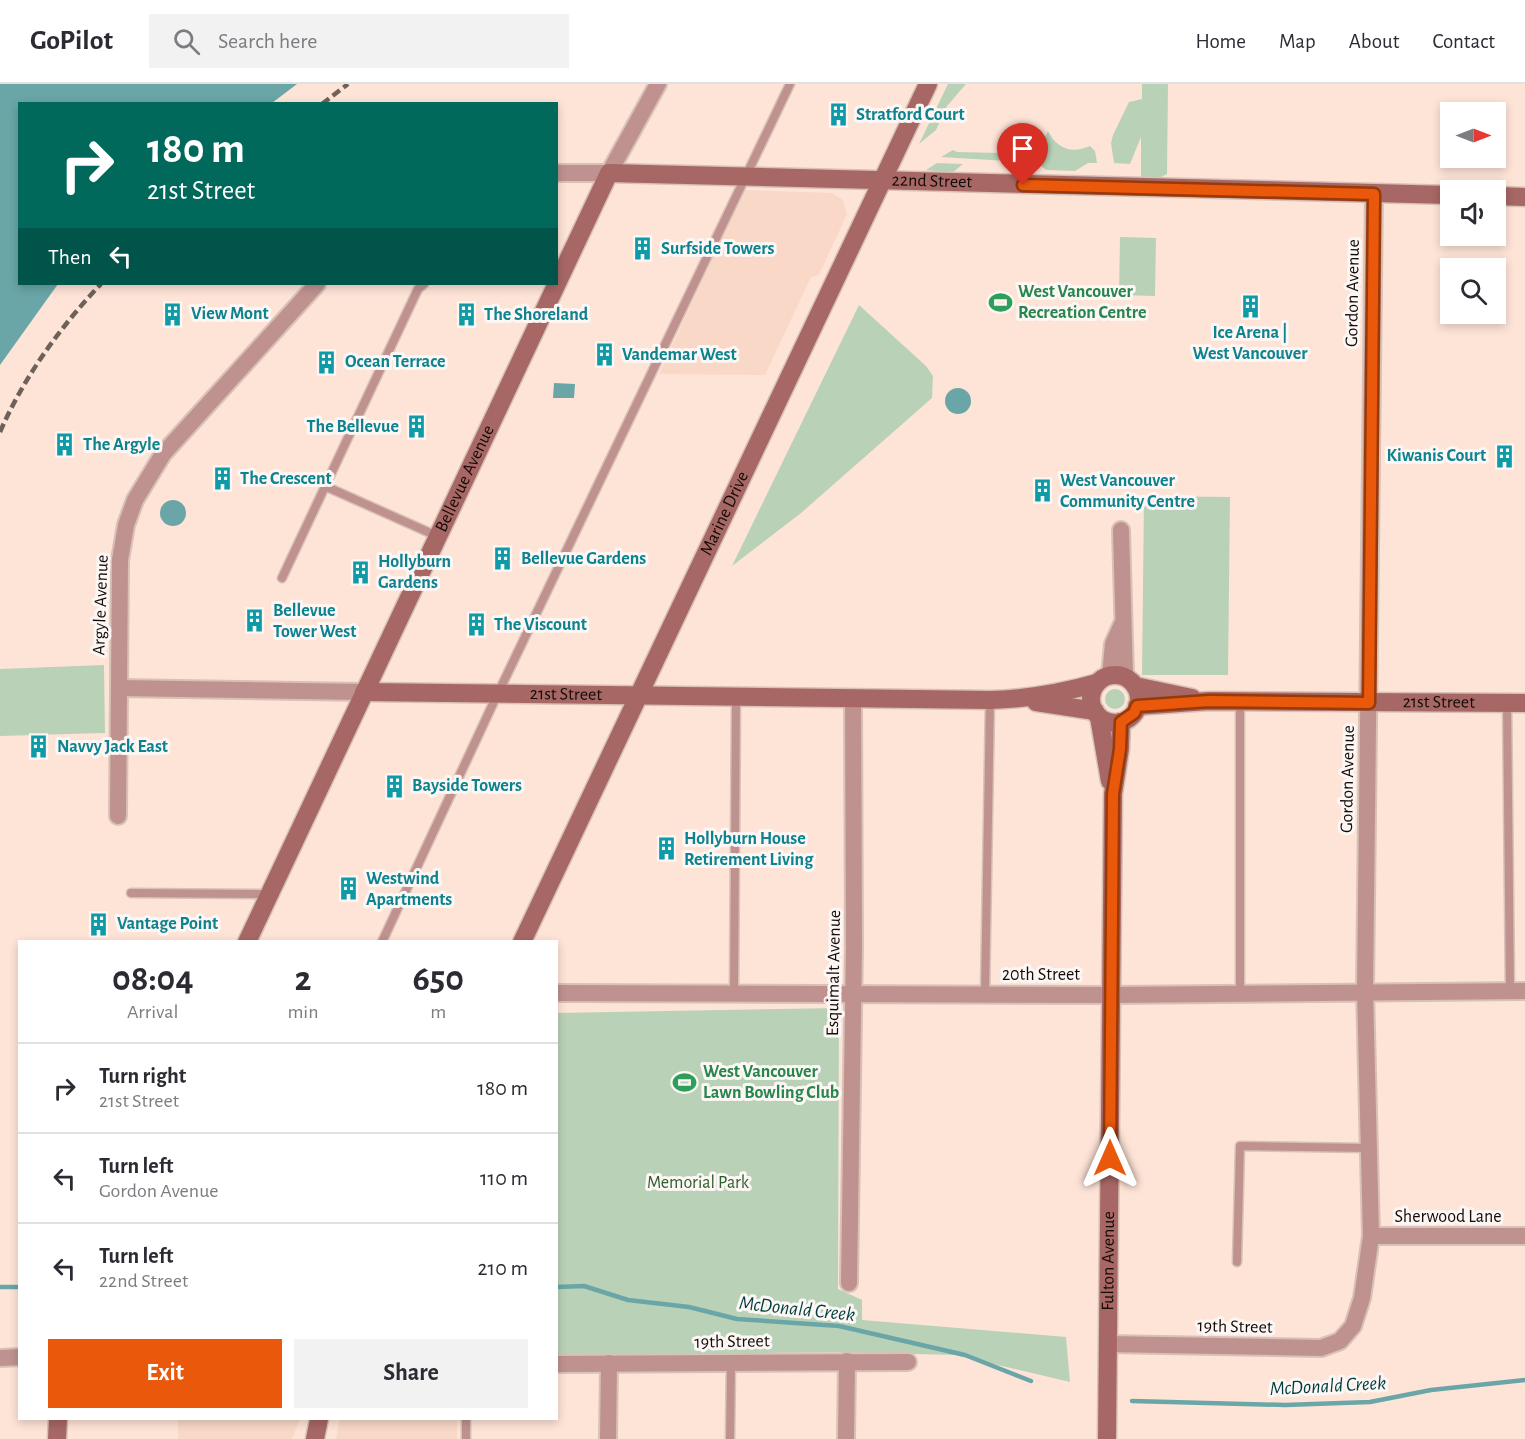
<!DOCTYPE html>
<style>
body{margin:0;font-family:"Alegreya Sans",sans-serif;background:#f2f2f3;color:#2b2b33;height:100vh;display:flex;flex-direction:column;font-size:22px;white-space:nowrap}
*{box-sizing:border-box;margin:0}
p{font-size:20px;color:#7c7c81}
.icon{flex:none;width:33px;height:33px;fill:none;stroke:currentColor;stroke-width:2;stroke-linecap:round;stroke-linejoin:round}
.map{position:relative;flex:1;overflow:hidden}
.drawer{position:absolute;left:18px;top:856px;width:540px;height:480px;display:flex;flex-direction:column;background:#fff;border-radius:0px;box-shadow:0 3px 9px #0003}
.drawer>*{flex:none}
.top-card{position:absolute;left:18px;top:18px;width:540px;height:183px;border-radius:0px;box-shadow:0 3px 9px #0003;background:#00695c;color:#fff;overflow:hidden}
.needle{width:39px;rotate:90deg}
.fabs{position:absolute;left:1440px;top:18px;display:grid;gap:12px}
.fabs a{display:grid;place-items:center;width:66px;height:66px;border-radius:0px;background:#fff;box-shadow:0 3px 9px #0003;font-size:30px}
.pin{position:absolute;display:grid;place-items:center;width:51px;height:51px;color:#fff;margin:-62px -26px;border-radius:50% 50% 50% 0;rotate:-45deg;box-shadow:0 0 6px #0007}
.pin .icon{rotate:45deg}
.me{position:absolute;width:66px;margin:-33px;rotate:0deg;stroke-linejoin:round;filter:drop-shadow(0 0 4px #0008)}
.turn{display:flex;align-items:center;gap:21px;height:126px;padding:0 30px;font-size:27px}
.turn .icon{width:78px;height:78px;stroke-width:2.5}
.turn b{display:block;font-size:42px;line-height:51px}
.then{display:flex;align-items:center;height:57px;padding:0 30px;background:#0003;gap:12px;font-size:22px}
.eta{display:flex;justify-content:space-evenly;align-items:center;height:102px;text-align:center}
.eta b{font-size:36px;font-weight:600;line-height:42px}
.primary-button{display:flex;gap:12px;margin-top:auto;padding:12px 30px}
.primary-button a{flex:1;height:69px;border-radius:0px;background:#ea580c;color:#fff;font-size:24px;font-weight:600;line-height:69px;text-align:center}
.primary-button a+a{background:#f2f2f3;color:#2b2b33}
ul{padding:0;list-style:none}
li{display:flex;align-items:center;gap:18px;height:90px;padding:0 30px;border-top:2px solid #e1e1e2}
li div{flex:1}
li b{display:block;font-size:22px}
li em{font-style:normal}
header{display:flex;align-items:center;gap:36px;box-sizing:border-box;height:84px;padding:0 30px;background:#fff;border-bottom:2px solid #e1e1e2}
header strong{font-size:28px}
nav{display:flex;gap:33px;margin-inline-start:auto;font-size:21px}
.search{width:420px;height:54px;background:#f2f2f3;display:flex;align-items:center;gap:15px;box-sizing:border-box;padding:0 21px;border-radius:0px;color:#7c7c81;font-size:22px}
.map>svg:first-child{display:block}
.built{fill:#f9d8c7}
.green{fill:#b9d2b7}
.water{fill:#6aa6a7}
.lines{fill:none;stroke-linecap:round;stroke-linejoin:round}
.stream{stroke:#6aa6a7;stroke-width:4.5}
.lane-casing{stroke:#d8c1b6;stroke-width:11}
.street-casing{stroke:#d8c1b6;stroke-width:20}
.secondary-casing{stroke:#d8c1b6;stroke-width:21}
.lane{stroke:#bf9290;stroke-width:8}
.street{stroke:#bf9290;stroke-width:16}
.secondary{stroke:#a76765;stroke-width:18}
.rail{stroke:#6f6059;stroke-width:4.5;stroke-dasharray:9 4.5;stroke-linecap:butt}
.route-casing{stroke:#983908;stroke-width:15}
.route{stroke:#ea580c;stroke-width:10}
.labels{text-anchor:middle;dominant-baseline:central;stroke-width:6;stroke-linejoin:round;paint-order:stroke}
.culture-label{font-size:18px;font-weight:bold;fill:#0d838f;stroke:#fcf6f4;text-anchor:start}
.street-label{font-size:18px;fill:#130b07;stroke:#fcf6f4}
.leisure-label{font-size:18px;font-weight:bold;fill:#27864d;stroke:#fcf6f4;text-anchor:start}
.park-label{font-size:18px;fill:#2d5d2d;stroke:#fcf6f4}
.water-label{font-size:20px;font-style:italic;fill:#003d3e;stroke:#fcf6f4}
</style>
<header>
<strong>GoPilot</strong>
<div class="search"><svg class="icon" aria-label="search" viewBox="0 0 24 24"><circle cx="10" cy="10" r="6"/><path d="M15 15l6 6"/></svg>Search here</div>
<nav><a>Home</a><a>Map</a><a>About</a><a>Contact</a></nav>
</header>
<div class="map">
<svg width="1525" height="1355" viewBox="0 0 1525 1355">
<rect width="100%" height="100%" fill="#fee4d7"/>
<g class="built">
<polygon points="744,106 832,109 843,116 847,130 819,191 811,193 765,291 659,290"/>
<polygon points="178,1335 300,1335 292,1355 178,1355"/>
<polygon points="340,1335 457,1335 457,1355 336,1355"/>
</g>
<g class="green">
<polygon points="948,0 966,0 947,22 936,46 919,60"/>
<polygon points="1142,0 1168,0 1167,90 1159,94 1141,94 1141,53 1130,80 1114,79 1111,59 1113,51 1129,18 1142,15"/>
<path d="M 1048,47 C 1057,65 1072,70 1090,62 L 1095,67 L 1097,79 L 1088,79 L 1075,87 L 1046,86 L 1038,79 L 1032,78 Z"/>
<polygon points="953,66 957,68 1000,69 1012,75 1007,77 941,73"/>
<polygon points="937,79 963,80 952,89 926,86"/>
<polygon points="1120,153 1156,154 1155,212 1119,211"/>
<polygon points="859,221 926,282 933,292 932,314 801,429 732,482"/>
<polygon points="1144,412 1230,413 1228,591 1142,591"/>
<polygon points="104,581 105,649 0,652 0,585"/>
<circle cx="1115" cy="615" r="10"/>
<polygon points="839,924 838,1205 862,1216 862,1236 1066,1253 1070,1298 955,1271 838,1268 557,1272 556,929"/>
</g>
<g class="water">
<polygon points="0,0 297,0 272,19 20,20 20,200 58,200 0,281"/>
<polygon points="554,299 575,300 574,314 553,314"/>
<circle cx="958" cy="317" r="13"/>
<circle cx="173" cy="429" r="13"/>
</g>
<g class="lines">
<g class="stream">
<polyline points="0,1203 20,1203"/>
<polyline points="556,1203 584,1202 628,1216 689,1223 737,1235 839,1242 965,1271 1031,1297"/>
<polyline points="1132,1317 1285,1321 1370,1318 1431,1306 1525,1296"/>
</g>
<defs>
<g id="lane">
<polyline points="327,403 437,452"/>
<polyline points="282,494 418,205 424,200"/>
<polyline points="1507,618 1510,907"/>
<polyline points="131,809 269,810"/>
<polyline points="382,858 491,624 790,0"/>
<polyline points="1240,908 1240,617"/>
<polyline points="734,910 736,614"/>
<polyline points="985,910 990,616"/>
<polyline points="1237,1178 1240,1062 1367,1064"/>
<polyline points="466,1355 466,1335"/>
<polyline points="730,1355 731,1278"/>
</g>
<g id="street">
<polyline points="556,89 609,89 658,0"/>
<polyline points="1121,446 1125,593"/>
<polyline points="1110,591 1113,560 1122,540"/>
<polyline points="119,604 364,608"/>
<polyline points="118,732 120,476 126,441 135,416 163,370 317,200"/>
<polyline points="556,909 1111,911 1525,907"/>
<polyline points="1371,1152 1525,1152"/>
<polyline points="849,1199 854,862 853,615"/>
<polyline points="1108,1260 1321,1264 1340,1257 1353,1242 1362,1214 1371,1152 1365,906 1374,110"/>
<polyline points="0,1274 20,1273"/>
<polyline points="556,1280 908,1278"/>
<polyline points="608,1355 609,1279"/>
<polyline points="846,1355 847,1277"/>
</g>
<g id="secondary">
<polyline points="1496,112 1525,113"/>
<circle cx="1115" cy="615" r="24"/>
<polyline points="1135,602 1192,614"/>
<path id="s1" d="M 364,608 L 990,616 C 1027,615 1062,609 1097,599"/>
<polyline points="1036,618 1095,627"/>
<path id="s2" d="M 1137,622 L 1209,617 L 1525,619"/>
<polyline points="1099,633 1110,697"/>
<path id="s3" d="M 247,858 L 609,89 L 1450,111"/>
<path id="s4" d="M 522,858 L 928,0"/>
<polyline points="57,1355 58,1335"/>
<polyline points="315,1355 319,1335"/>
<path id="s5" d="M 1107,1355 L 1113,710 L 1120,665 L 1121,638"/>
</g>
</defs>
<use href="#lane" class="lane-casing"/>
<use href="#street" class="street-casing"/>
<use href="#secondary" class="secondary-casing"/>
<use href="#lane" class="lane"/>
<use href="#street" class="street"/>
<use href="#secondary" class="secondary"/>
<g class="rail">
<polyline points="322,20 348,0"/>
<path d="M 0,348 C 24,293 60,243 101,200"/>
</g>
</g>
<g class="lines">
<defs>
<polyline id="route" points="1023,101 1374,110 1369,619 1209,617 1137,622 1134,629 1121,638 1120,665 1113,710 1110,1074"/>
</defs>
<use href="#route" class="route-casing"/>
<use href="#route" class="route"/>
</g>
<defs>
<symbol id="building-bare" viewBox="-9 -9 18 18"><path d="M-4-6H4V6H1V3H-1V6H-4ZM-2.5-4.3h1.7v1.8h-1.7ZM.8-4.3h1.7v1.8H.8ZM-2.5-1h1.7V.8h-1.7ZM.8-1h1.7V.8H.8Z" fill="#0f9aa8" stroke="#fcf6f4" stroke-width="2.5" paint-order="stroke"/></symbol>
<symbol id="stadium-bare" viewBox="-9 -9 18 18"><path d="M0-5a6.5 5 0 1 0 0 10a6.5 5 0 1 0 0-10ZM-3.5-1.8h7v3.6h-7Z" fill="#2e9e5b" stroke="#fcf6f4" stroke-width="2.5" paint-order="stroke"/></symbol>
</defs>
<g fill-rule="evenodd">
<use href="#building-bare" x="822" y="14" width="33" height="33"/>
<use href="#building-bare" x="626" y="148" width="33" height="33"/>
<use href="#stadium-bare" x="984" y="202" width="33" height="33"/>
<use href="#building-bare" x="1234" y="206" width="33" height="33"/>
<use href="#building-bare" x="156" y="214" width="33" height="33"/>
<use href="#building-bare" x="450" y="214" width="33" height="33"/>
<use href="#building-bare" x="588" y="254" width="33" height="33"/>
<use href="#building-bare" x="310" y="262" width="33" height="33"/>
<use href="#building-bare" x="400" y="326" width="33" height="33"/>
<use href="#building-bare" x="48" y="344" width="33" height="33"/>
<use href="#building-bare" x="1488" y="356" width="33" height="33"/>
<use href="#building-bare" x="206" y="378" width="33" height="33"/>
<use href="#building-bare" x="1026" y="390" width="33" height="33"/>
<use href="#building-bare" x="486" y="458" width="33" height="33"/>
<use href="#building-bare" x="344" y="472" width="33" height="33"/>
<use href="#building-bare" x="238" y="520" width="33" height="33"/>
<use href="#building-bare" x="460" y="524" width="33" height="33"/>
<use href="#building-bare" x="22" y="646" width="33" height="33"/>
<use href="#building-bare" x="378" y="686" width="33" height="33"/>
<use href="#building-bare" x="650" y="748" width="33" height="33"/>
<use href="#building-bare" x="332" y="788" width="33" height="33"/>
<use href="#building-bare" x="82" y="824" width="33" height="33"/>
<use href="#stadium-bare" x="668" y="982" width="33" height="33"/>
</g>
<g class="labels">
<g class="culture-label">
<text x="856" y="31">Stratford Court</text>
<text x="661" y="165">Surfside Towers</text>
<text x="191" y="230">View Mont</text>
<text x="484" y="231">The Shoreland</text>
<text x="1250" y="249" text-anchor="middle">Ice Arena |<tspan x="1250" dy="21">West Vancouver</tspan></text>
<text x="622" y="271">Vandemar West</text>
<text x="345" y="278">Ocean Terrace</text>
<text x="399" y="343" text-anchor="end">The Bellevue</text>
<text x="83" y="361">The Argyle</text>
<text x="1486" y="372" text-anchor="end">Kiwanis Court</text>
<text x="240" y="395">The Crescent</text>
<text x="1060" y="397">West Vancouver<tspan x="1060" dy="21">Community Centre</tspan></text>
<text x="521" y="475">Bellevue Gardens</text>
<text x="378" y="478">Hollyburn<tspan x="378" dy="21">Gardens</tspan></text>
<text x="273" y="527">Bellevue<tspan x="273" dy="21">Tower West</tspan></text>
<text x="494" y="541">The Viscount</text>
<text x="57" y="663">Navvy Jack East</text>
<text x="412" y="702">Bayside Towers</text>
<text x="684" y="755">Hollyburn House<tspan x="684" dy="21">Retirement Living</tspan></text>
<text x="366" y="795">Westwind<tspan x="366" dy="21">Apartments</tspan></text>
<text x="117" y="840">Vantage Point</text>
</g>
<g class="street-label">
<text stroke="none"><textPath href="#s3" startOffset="1173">22nd Street</textPath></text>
<text transform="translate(1353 209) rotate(-89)">Gordon Avenue</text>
<text stroke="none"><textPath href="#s3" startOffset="512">Bellevue Avenue</textPath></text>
<text stroke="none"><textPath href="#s4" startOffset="474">Marine Drive</textPath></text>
<text transform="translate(101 521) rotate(-88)">Argyle Avenue</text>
<text stroke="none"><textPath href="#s1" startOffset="202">21st Street</textPath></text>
<text stroke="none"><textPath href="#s2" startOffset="302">21st Street</textPath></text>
<text transform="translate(1348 695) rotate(-89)">Gordon Avenue</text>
<text transform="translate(834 889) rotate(-89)">Esquimalt Avenue</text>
<text x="1041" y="891">20th Street</text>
<text x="1448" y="1133">Sherwood Lane</text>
<text stroke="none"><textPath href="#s5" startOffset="178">Fulton Avenue</textPath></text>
<text transform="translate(1235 1243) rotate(1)">19th Street</text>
<text transform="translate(732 1258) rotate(-1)">19th Street</text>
</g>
<g class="leisure-label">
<text x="1018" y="208">West Vancouver<tspan x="1018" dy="21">Recreation Centre</tspan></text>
<text x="703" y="988">West Vancouver<tspan x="703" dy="21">Lawn Bowling Club</tspan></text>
</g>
<g class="park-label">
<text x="698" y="1099">Memorial Park</text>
</g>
<g class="water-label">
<text transform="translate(797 1225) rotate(6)">McDonald Creek</text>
<text transform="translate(1328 1302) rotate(-3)">McDonald Creek</text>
</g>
</g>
</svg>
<div class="fabs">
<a><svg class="needle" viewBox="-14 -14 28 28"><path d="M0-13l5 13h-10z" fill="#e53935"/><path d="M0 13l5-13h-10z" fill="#7c7c81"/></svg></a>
<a><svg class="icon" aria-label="sound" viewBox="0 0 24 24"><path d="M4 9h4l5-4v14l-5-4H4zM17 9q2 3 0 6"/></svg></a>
<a><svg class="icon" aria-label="search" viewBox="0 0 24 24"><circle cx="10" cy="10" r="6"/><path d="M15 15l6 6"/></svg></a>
</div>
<div class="pin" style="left:1023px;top:101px;background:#d93025"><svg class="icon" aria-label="arrive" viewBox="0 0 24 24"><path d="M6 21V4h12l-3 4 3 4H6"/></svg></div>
<svg class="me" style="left:1110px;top:1074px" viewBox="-20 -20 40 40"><path d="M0-17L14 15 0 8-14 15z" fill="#ea580c" stroke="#fff" stroke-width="4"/></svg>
<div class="top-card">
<div class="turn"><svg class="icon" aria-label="right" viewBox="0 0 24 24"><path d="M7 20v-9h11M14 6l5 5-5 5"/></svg><div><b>180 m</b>21st Street</div></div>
<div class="then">Then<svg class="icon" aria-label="left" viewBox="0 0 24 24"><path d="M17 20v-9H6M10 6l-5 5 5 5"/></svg></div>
</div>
<section class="drawer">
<div class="eta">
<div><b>08:04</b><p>Arrival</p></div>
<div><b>2</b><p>min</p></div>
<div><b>650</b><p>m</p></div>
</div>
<ul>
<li><svg class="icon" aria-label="right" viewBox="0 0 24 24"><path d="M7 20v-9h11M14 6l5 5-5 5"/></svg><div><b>Turn right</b><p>21st Street</p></div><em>180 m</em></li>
<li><svg class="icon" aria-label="left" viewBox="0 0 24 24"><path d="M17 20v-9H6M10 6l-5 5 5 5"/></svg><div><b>Turn left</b><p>Gordon Avenue</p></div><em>110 m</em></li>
<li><svg class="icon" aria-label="left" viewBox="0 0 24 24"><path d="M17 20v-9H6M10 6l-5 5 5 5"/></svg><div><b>Turn left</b><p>22nd Street</p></div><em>210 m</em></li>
</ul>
<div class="primary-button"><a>Exit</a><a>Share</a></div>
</section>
</div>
